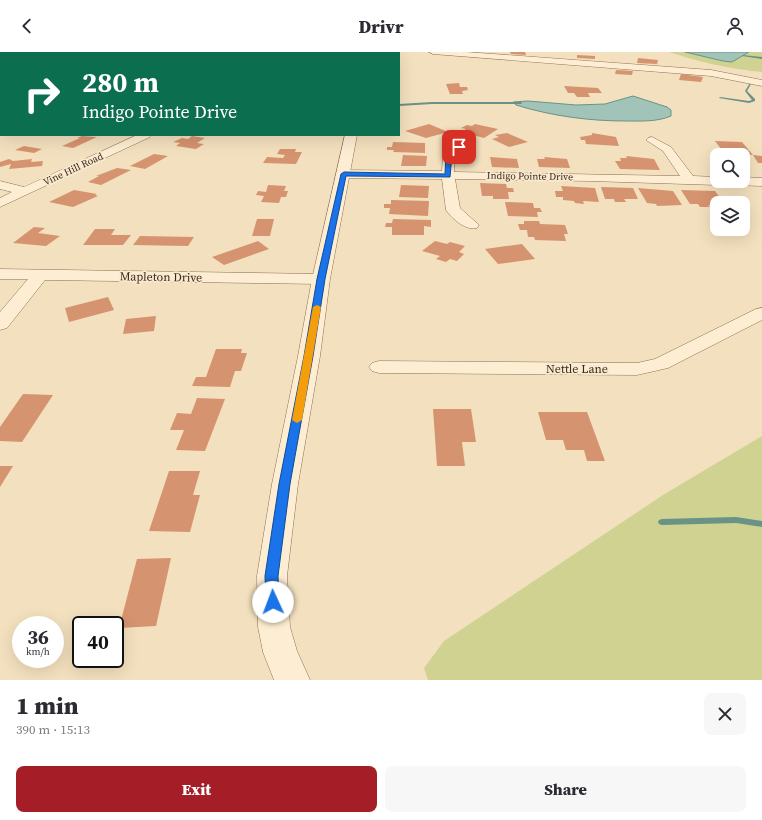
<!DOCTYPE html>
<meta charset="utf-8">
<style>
body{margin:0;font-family:"Source Serif 4",serif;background:#f7f7f7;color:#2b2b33;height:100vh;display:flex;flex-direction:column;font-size:15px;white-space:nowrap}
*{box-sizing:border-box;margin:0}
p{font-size:13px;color:#7c7c81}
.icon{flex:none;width:22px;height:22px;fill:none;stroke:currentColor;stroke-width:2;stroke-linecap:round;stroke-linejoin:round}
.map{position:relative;height:628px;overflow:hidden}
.drawer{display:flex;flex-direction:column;background:#fff;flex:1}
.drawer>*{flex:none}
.top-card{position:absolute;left:0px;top:0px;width:400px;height:84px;box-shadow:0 4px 16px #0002;background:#0b6e4f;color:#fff;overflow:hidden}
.tools{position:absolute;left:710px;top:96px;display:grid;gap:8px}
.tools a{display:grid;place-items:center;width:40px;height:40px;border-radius:8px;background:#fff;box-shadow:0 4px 16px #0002;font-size:20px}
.speed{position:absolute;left:12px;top:564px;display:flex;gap:8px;font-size:20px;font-weight:700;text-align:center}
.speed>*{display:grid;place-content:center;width:52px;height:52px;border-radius:50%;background:#fff;box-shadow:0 4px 16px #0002;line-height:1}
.speed small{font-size:10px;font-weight:400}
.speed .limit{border:2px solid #111;border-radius:6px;background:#fff;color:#111}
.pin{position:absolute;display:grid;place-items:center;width:34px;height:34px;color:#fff;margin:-17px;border-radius:8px;box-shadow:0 2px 6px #0006}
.me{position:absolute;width:44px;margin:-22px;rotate:358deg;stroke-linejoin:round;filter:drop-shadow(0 0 3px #0008)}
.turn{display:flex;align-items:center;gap:14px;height:84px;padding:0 16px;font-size:18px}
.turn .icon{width:52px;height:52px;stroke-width:2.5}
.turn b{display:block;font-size:28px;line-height:34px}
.round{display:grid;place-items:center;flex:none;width:42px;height:42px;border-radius:8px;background:#f7f7f7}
.summary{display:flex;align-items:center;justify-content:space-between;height:68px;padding:0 16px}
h1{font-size:24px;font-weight:800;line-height:30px}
.button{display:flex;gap:8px;margin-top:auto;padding:8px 16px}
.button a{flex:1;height:46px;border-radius:8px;background:#a41d27;color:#fff;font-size:16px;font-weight:800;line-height:46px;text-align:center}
.button a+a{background:#f7f7f7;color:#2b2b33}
header{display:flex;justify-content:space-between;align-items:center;height:52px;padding:0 16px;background:#fff;font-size:18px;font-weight:800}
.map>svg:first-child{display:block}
.green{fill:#cfd291}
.water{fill:#a2c4b8;stroke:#689386}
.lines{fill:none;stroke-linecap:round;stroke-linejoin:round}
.stream{fill:#689386;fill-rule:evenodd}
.building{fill:#d6936f}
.minor-casing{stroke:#8e6f55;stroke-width:1}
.tertiary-casing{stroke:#8e6f55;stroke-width:1}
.minor{fill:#fdedd2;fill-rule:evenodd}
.tertiary{fill:#fdedd2;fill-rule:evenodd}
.route{fill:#1a73e8;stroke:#114b97}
.slow{fill:#f59e0b}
.labels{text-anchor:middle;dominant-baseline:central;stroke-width:3.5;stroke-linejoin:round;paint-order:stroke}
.far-street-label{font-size:10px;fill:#3b281b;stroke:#f9eacf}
.street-label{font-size:12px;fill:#3b281b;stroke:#f9eacf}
</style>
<header><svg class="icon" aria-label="back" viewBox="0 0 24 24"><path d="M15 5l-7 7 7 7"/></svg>Drivr<svg class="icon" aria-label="person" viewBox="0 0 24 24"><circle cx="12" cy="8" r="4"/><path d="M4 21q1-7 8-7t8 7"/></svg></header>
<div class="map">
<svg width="762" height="628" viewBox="0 0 762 628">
<rect width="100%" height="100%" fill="#f3e0be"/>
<g class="green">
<path d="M 669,0 L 685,0 L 723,9 L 743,4 L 749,0 L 762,0 L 762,20 C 730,17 699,10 669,0 Z"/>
<polygon points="762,384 762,628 428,628 424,616 444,589 663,443"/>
</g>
<g class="water">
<polygon points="685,0 749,0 732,10 723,9"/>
<path d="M 633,44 L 667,55 L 671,58 L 671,64 C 657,70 641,69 626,69 C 588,69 552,64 516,53 L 513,50 L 528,49 L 576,53 L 605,52 Z"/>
</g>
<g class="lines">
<g class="stream">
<polygon points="743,3 762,5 762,7 742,4"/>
<polygon points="750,31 751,32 747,39 755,47 755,49 749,51 719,46 720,45 749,49 752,48 745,39"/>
<polygon points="432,50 521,50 522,51 521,52 432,52 399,54 399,52"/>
<polygon points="736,465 762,469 762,475 736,471 662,473 659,472 658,470 659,468 662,467"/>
</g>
</g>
<g class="building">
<polygon points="510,0 525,0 526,3 511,2"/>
<polygon points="577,3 595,4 595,7 577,6"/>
<polygon points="638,6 658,8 657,12 637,11"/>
<polygon points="616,18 633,19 632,23 615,22"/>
<polygon points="681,22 703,25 701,30 679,28"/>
<polygon points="459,31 460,35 467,35 468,38 462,39 463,42 450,42 446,32"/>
<polygon points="564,34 598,36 602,41 588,41 590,45 577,45 574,41 568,41"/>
<polygon points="429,72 448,80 426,86 405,79"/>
<polygon points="475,72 498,77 484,86 461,80 466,77 461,76 467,73 472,74"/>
<polygon points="507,81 528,90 509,95 492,87 499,85 495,83"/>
<polygon points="592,81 616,85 619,94 586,92 585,88 581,88 580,85 592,83"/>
<polygon points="82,84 97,85 73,96 62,94 80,86 77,86"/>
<polygon points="192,84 205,86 197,91 204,92 196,97 176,94 180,91 173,90 182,86 188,87"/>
<polygon points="715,89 742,90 753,103 725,102"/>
<polygon points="393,90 425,91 425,101 393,100 394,98 387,98 387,95 392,95"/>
<polygon points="24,94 42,97 34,101 15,98"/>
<polygon points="280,97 296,97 295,100 302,100 296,112 263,111 267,105 283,106 285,103 277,102"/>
<polygon points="154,102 168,104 145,117 130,114"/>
<polygon points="403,103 427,104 426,114 401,114"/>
<polygon points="753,103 762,104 762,111 758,111"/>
<polygon points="626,104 654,107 660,118 620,117 615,109 621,109 620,106 627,106"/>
<polygon points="490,105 517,107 519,116 492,115"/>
<polygon points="544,105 567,107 570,116 539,115 537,107 545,107"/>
<polygon points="9,107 13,109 32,107 31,110 43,109 42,114 9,117 11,112 0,115 0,110"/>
<polygon points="117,116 131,118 101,133 88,130 99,124 96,124"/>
<polygon points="480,131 506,132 507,136 513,136 514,140 508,140 509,147 493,147 493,144 482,144"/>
<polygon points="268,133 286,134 284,139 288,139 286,145 281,145 279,151 261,150 264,144 256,143 258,139 266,140"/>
<polygon points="401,133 429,134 428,146 399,145"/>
<polygon points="561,134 595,136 599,150 583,149 584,152 575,151 574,149 563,148 563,145 556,145 555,139 563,139"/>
<polygon points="601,135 633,136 638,147 624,147 626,150 615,150 614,147 605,147"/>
<polygon points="638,136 673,139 682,153 657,154 656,152 647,151"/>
<polygon points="74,138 97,142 95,143 98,144 73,155 49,150"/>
<polygon points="681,138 715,139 724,151 717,151 717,153 708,153 710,155 700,155 698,152 690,152"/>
<polygon points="391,148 429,149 428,164 389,162 390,156 384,156 384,152 391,152"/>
<polygon points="505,150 533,151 534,156 540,156 542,160 537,160 538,165 508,164"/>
<polygon points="257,167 274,167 270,184 252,184"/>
<polygon points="393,167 431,168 431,175 424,174 424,183 392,183 392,175 385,175 386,171 392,171"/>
<polygon points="524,169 539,169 540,172 565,173 568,182 564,182 566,189 535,188 534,185 528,185 527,178 520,178 518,172 524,172"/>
<polygon points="34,175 45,176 38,181 60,184 46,194 13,191"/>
<polygon points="95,177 115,177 111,183 131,183 123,193 83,193"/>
<polygon points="140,184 194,185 188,194 133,193"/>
<polygon points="258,189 269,197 224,213 212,205"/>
<polygon points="435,189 447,192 450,190 465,194 459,200 464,202 457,209 450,207 446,210 436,207 440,204 422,199"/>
<polygon points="522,192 535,207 498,212 485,197"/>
<polygon points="108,245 114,258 69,270 65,256"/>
<polygon points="156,264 154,279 123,282 126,267"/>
<polygon points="216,297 242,297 241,301 247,301 241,319 235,319 230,335 192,334 196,325 206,325"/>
<polygon points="23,342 53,343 22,390 0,389 0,375"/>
<polygon points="197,346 225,347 205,399 176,398 184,378 170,378 177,361 191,362"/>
<polygon points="433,357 471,357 476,390 462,390 465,414 437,414"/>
<polygon points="538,360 587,360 605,409 587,409 584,398 566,398 563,388 546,388"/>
<polygon points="0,414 13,414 0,435"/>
<polygon points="169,419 200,419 193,443 200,443 190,480 149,479"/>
<polygon points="171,506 156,574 119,576 137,507"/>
</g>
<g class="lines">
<defs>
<g id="minor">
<polygon points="183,0 192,0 193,1 184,1"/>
<polygon points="429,0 466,0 711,18 762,28 762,34 711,24 433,2"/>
<rect x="0" y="33" width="1" height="7"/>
<polygon points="137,83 152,83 150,85 0,155 0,146 12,140 0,137 0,129 24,135"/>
<path d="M 652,85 L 671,95 L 693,124 L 717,125 L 717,129 L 723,129 L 722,132 L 717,133 L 590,129 L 455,127 L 460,156 L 479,173 L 477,176 C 466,179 452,167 446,158 L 442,127 L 344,126 L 340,125 L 338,122 L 340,119 L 344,118 L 442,119 L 443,102 C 448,96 456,91 463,93 L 465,95 L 455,103 L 454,120 L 680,124 L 663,99 L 646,88 L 648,86 Z"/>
<polygon points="743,125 762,126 762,134 733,133 728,132 727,129 743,129"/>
<polygon points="0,217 321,222 327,223 329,227 327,231 321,232 45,228 7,276 0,278 0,260 28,227 0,227"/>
<polygon points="762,256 762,268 668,316 637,323 379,321 372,319 369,315 372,311 379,309 637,311 655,307 756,257"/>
</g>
<g id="tertiary">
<rect x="364" y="0" width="8" height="1"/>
<polygon points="345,83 357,83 330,227 320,304 298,432 287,524 290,575 297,599 310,628 274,628 263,600 258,575 257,524 272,432 298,304 312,227"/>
</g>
</defs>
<use href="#minor" class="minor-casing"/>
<use href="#tertiary" class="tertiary-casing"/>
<use href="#minor" class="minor"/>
<use href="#tertiary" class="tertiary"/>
</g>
<polygon class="route" points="459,93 462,95 461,96 452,103 450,125 346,124 325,227 313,304 290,432 278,524 279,550 277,554 273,555 268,554 266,550 265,524 279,432 304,304 317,227 341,122 344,120 445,122 446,102"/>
<polygon class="slow" points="317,253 321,255 302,368 297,371 292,368 313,255"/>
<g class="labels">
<g class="far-street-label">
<text transform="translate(73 117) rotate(-25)">Vine Hill Road</text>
<text transform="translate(530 124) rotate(1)">Indigo Pointe Drive</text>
</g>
<g class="street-label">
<text transform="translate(161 225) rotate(1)">Mapleton Drive</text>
<text x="577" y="317">Nettle Lane</text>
</g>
</g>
</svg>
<div class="tools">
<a><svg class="icon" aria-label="search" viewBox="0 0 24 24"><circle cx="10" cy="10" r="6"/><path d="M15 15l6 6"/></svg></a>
<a><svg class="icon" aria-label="layers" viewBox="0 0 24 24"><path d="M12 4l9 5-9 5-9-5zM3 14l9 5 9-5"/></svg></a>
</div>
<div class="speed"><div>36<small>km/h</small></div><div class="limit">40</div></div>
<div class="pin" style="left:459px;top:95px;background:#d93025"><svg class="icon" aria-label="arrive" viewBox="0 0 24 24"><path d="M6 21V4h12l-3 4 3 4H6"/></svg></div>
<svg class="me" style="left:273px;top:550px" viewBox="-20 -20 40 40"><circle r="19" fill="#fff"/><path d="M0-13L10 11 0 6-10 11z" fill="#1a73e8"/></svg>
<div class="top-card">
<div class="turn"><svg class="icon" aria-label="right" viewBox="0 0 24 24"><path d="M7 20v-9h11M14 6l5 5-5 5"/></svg><div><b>280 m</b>Indigo Pointe Drive</div></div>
</div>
</div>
<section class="drawer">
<div class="summary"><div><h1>1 min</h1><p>390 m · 15:13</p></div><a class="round"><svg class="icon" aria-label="close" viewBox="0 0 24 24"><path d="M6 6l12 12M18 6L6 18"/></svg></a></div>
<div class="button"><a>Exit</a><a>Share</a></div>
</section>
